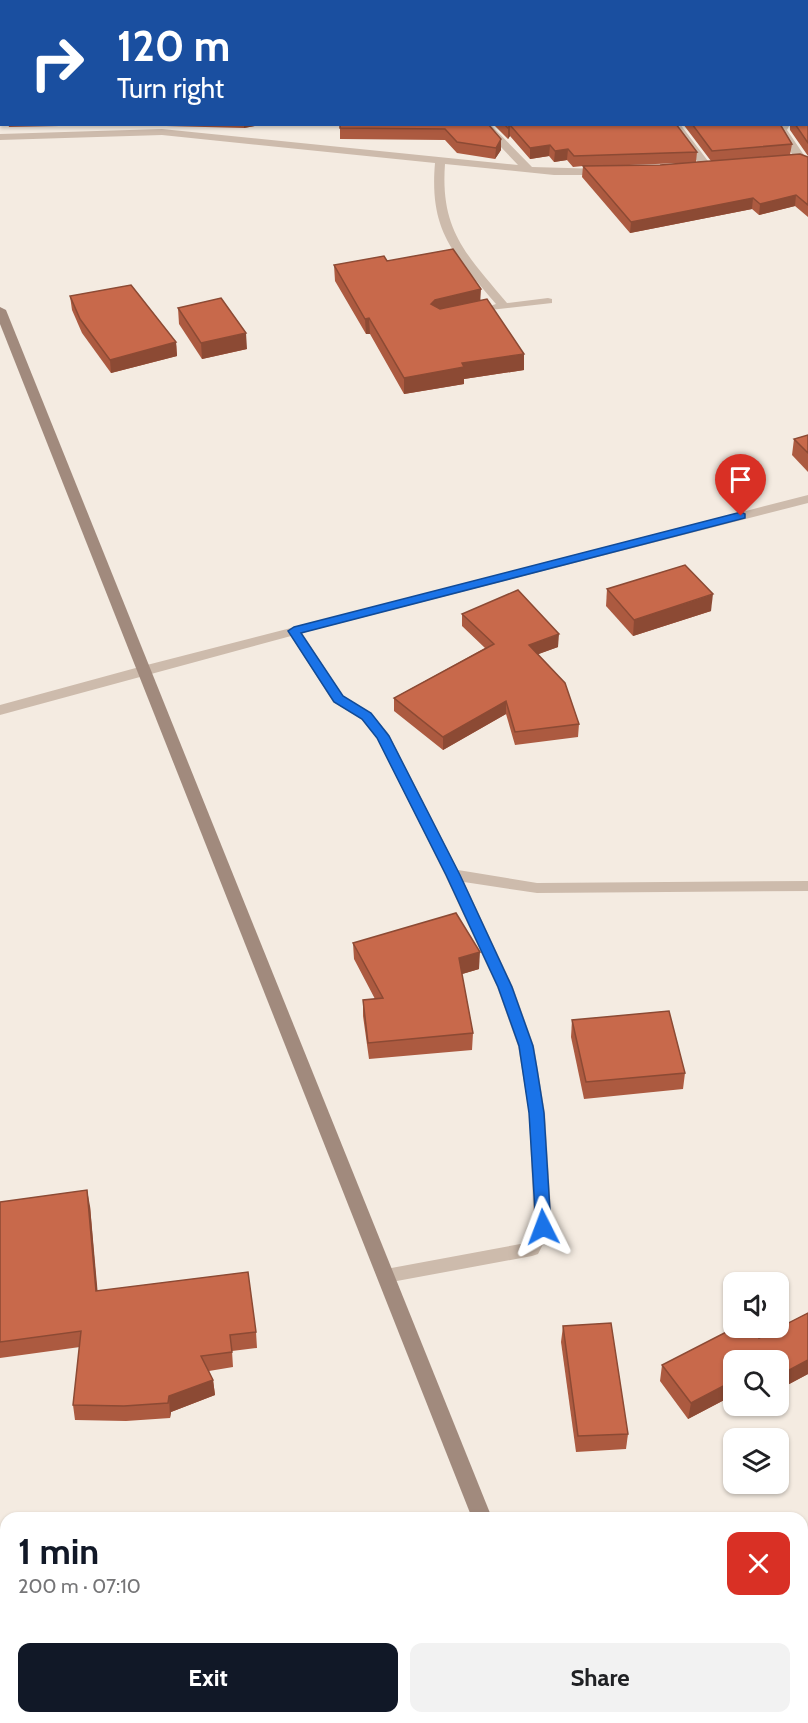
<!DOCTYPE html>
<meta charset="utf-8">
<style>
body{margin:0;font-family:Cabin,sans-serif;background:#f2f2f2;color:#202124;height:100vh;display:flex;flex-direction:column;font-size:22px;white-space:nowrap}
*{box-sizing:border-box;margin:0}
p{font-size:20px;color:#757577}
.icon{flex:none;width:33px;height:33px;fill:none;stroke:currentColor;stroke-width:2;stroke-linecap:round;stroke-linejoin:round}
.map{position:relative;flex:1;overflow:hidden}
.drawer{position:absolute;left:0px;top:1512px;width:808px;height:212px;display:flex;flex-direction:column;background:#fff;border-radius:18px 18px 0 0;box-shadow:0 2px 4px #0004}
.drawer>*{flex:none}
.hud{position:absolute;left:0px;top:0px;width:808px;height:126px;box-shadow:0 2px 4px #0004;background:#1a4fa0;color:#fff;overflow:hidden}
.buttons{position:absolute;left:723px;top:1272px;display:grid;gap:12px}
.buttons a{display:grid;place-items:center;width:66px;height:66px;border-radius:12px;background:#fff;box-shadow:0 2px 4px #0004;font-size:30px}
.pin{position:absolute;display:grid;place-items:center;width:51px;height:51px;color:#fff;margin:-62px -26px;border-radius:50% 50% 50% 0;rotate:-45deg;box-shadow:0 0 6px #0007}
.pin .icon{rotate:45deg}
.me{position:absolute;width:66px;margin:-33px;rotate:357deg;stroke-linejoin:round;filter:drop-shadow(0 0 4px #0008)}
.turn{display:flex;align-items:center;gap:21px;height:126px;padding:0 18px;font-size:27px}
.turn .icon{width:78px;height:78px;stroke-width:2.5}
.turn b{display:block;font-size:42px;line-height:51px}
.round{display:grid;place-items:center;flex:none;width:63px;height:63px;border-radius:12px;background:#f2f2f2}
.headline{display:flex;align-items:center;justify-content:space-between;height:102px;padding:0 18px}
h1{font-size:36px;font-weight:800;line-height:45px;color:#111827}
.button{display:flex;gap:12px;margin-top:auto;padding:12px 18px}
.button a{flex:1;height:69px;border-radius:12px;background:#111827;color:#fff;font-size:24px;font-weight:800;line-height:69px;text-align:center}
.button a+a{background:#f2f2f2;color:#202124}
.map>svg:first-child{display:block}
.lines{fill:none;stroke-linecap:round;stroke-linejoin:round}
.street{fill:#cdbbac;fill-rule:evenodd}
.secondary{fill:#a18a7d;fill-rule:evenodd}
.wall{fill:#ac5a40;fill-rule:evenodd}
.shaded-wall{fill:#8c4a34}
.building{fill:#c8694b;stroke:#8c4a34;stroke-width:1.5}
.route{fill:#1a73e8;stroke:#114b97;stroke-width:1.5}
</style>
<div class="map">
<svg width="808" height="1723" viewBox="0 0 808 1723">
<rect width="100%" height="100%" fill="#f4ebe1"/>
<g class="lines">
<g class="street">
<path d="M 479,124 L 490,124 L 532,167 L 603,169 L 608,172 L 603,175 L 554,175 L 445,164 C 440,231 467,255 507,303 L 548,298 L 552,299 L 552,303 L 490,310 L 490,306 L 496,304 C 454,254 429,232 435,163 L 162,135 L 0,140 L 0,134 L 162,129 L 518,165 Z"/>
<polygon points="669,124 680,124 711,165 711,169 703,169"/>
<polygon points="780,124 790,124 787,130 808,161 808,169 797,162 777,130"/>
<polygon points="808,495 808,503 302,633 343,696 371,713 388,733 458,870 537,883 808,881 808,891 537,893 464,882 513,987 534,1046 545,1113 552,1227 538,1254 532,1256 386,1283 380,1281 377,1276 380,1271 386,1269 526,1243 534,1227 529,1113 518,1046 497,987 445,875 377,738 361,719 333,702 291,636 0,715 0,705 143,666"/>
<polygon points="802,1580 808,1581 808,1599 802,1598"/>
<polygon points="802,1635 808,1637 808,1664 802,1662"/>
</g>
<g class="secondary">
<polygon points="0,307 6,310 492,1518 472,1518 0,324"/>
<polygon points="551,1718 571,1718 573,1723 553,1723"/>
</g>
</g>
<g class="wall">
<polygon points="808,0 808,156 790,130 790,124 807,124 807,2"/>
<polygon points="8,124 60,124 59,126 9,127"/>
<polygon points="88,124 265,124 244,128"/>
<polygon points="488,124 501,150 495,159 457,153 445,140 340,139 340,128"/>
<path d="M 493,124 L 676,124 L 697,152 L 696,162 L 711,161 L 683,124 L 780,124 L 792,144 L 790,155 L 808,157 L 808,217 L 795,206 L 759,215 L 752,209 L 630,233 L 582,177 L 583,166 L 573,167 L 567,160 L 554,162 L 549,156 L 530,159 L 510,136 L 508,139 ZM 682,163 L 660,165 L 603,166 Z"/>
<polygon points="387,261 481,300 524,370 464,379 464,384 404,394 370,334 366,334 335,281 334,265"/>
<polygon points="70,296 176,342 177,356 111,373 82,333 72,310"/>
<polygon points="178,308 247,349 202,359 179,324"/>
<polygon points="808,435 808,472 792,455 794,439"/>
<polygon points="607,589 711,611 633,636 606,606"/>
<polygon points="462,614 558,647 538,654 579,724 578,737 515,745 506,714 443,750 394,711 394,698 485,648 462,626"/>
<polygon points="353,943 479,969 462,974 473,1033 472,1050 369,1059 363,1016 363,1000 375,999 354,959"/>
<polygon points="572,1020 685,1073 683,1089 584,1099 571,1037"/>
<polygon points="0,1202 90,1206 97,1291 256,1332 257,1348 232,1351 233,1367 209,1371 213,1380 215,1395 171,1412 170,1418 126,1421 75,1420 73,1405 80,1347 0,1358"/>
<polygon points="808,1313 808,1374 778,1390 778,1360 734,1360 734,1405 728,1398 688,1419 660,1381 662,1365 759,1338"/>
<polygon points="563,1326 628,1434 626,1449 576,1452 561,1342"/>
<polygon points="734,1406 749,1406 738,1411"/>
<polygon points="660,1718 754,1718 739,1723 663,1723"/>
</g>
<g class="shaded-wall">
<polygon points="2,56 2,67 0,68 0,57"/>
<polygon points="244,124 265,124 244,128"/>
<polygon points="510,125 510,136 508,139 508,128"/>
<polygon points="501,139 501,150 495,159 496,148"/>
<polygon points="550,145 549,156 530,159 530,148"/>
<polygon points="568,149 567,160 554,162 555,151"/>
<polygon points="796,195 795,206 759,215 760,204"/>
<polygon points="753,198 752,209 630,233 631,222"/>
<polygon points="481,289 480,305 434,316 431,304 435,300"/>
<polygon points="369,318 370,334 366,334 365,319"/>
<polygon points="246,333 247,349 202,359 201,343"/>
<polygon points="176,342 177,356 111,373 110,360"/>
<polygon points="524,354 524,370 464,379 464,384 404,394 404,378 462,363"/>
<polygon points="713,594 711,611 633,636 634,620"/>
<polygon points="559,634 558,647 528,658 529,645"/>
<polygon points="506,701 506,714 443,750 443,737"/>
<polygon points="480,952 479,969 459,975 459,958"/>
<polygon points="87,1190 90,1206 99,1307 96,1291"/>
<polygon points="808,1360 808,1374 778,1390 778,1376"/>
<polygon points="213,1380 215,1395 171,1412 170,1418 169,1396"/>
<polygon points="731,1382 728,1398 688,1419 691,1403"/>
<polygon points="739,1406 749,1406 738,1411"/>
<polygon points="719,1718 754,1718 739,1723 704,1723"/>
</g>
<g class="building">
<polygon points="0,0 6,0 7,2 2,2 2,56 0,57"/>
<polygon points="19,0 808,0 808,95 807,99 807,2 9,2"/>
<polygon points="807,102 808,103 808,143 795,124 807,124"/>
<polygon points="340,124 488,124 501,139 496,148 457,142 445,129 340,128"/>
<polygon points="504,124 676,124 697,152 574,156 568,149 555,151 550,145 530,148 510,125 508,128"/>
<polygon points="692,124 780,124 792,144 712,151"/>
<polygon points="800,154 808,157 808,205 796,195 760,204 753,198 631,222 583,166 660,165"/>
<polygon points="453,249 481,289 435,300 431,304 440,309 487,299 524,354 462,363 464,367 404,378 369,318 365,319 334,265 384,256 387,261"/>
<polygon points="131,285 176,342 110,360 80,319 70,296"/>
<polygon points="221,298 246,333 201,343 178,308"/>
<polygon points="808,435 808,453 794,439"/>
<polygon points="685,565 713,594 634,620 607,589"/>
<polygon points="518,590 559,634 529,645 565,683 579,724 515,732 506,701 443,737 394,698 494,644 462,614"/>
<polygon points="456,913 480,952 459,958 473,1033 368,1043 363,1000 383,998 353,943"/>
<polygon points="669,1011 685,1073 586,1082 572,1020"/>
<polygon points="87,1190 96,1291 248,1272 256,1332 230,1335 232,1352 201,1356 213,1380 169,1396 168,1403 124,1406 73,1405 81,1331 0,1342 0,1202"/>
<polygon points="808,1313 808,1360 778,1376 778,1360 734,1360 734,1385 731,1382 691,1403 662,1365 734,1328 751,1328 759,1338"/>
<polygon points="611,1323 628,1434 578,1436 563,1326"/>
<polygon points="25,1718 72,1718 73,1723 25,1723"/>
<polygon points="99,1718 465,1718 468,1723 76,1723"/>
<polygon points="670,1718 719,1718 704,1723 672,1723"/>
</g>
<polygon class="route" points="741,512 745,514 745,518 301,633 343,696 371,713 389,736 460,875 512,987 533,1046 537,1069 544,1113 551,1227 549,1232 543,1234 538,1232 536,1227 529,1113 519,1046 498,987 446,875 377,738 362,719 334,702 288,631 294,627"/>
</svg>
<div class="buttons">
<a><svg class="icon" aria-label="sound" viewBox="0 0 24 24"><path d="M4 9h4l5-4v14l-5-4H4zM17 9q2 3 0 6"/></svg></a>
<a><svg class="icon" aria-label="search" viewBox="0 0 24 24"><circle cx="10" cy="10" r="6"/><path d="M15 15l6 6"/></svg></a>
<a><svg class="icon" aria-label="layers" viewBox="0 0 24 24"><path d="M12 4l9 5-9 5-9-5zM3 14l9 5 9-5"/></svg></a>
</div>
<div class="pin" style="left:741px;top:516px;background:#d93025"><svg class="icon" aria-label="arrive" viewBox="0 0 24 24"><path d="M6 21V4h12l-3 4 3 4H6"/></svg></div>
<svg class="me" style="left:543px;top:1227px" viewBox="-20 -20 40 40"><path d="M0-17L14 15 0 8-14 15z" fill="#1a73e8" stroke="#fff" stroke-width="4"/></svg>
<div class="hud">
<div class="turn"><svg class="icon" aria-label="right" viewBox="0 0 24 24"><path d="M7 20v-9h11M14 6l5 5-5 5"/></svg><div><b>120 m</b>Turn right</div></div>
</div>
<section class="drawer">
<div class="headline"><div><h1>1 min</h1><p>200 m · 07:10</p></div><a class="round" style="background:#d93025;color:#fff"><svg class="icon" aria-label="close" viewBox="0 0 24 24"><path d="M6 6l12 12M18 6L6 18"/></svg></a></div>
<div class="button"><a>Exit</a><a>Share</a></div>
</section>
</div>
